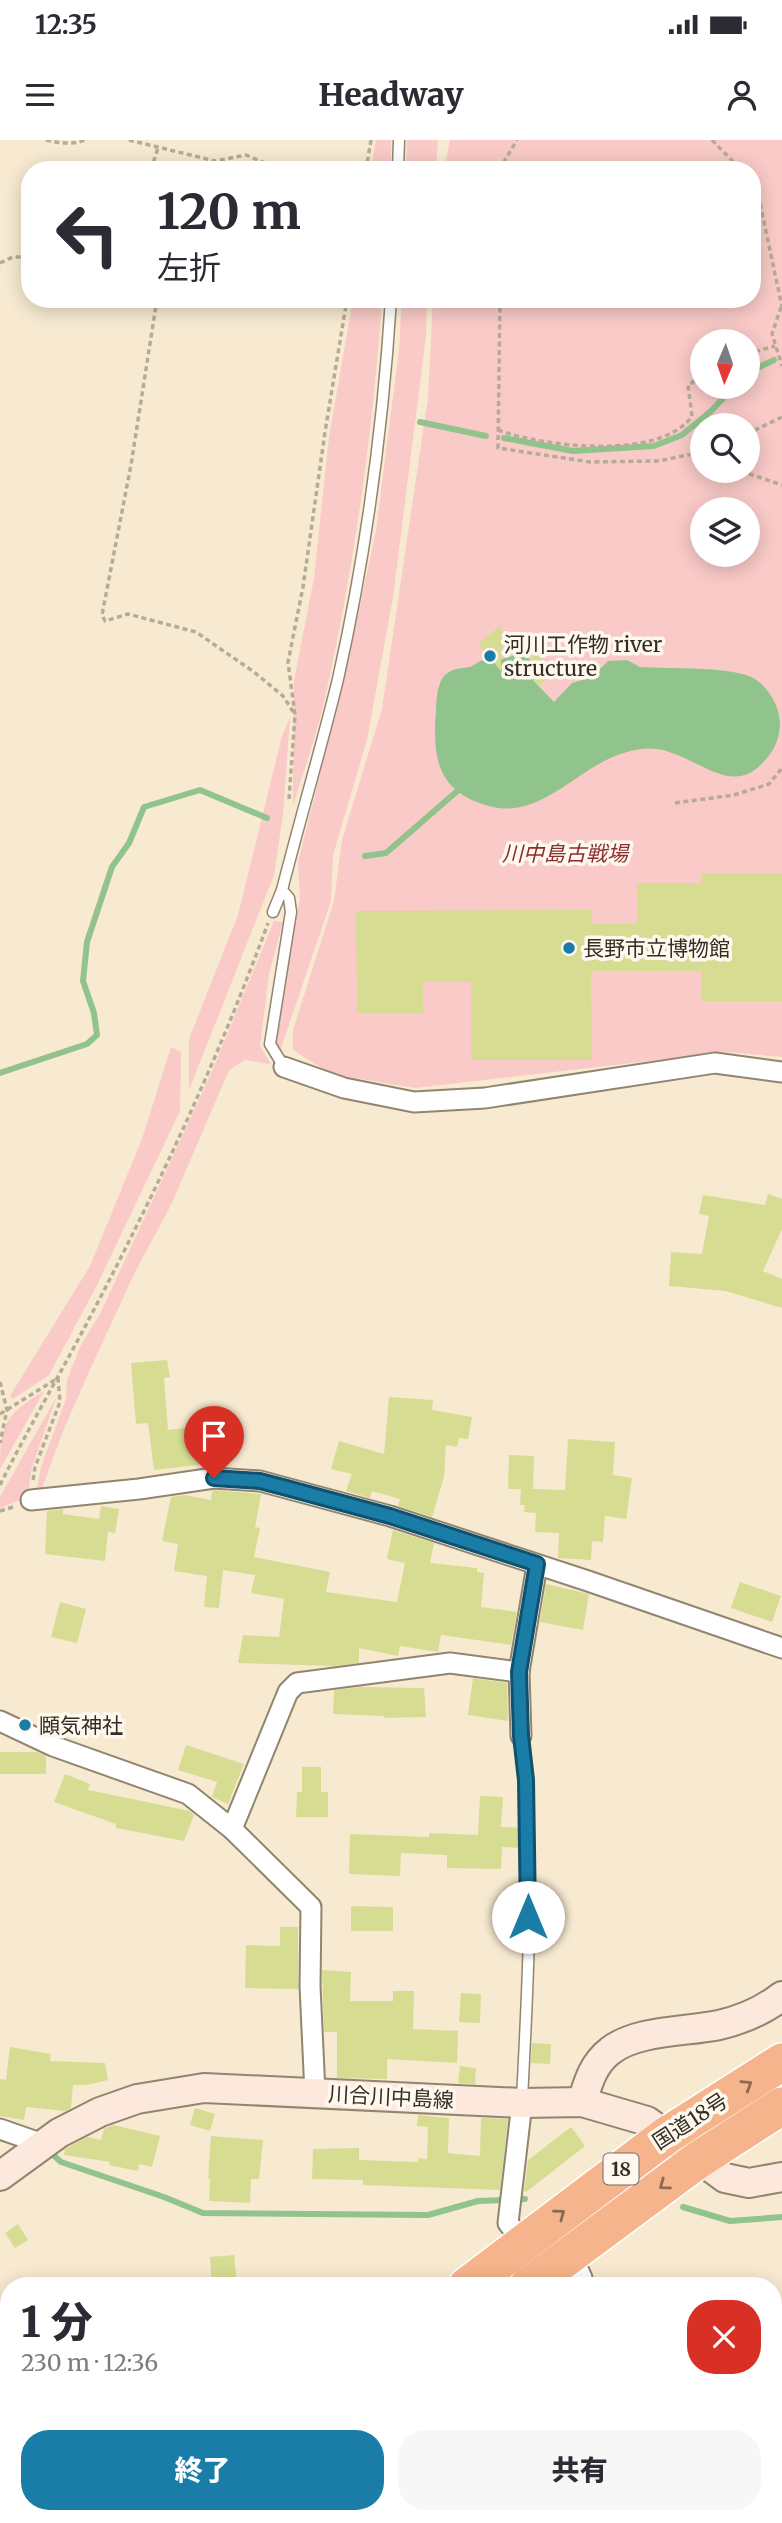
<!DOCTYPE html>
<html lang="ja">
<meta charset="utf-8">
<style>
body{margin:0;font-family:Merriweather,"Noto Sans JP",serif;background:#f7f7f7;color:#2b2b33;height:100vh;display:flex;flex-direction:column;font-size:26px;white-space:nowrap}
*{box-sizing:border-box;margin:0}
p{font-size:23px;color:#7c7c81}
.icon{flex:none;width:38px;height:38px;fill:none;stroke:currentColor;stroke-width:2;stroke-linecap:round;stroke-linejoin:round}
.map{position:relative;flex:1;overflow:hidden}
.details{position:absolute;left:0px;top:2137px;width:782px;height:247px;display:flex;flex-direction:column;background:#fff;border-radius:28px 28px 0 0;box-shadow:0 4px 18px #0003}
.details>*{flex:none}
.hud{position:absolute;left:21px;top:21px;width:740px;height:147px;border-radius:28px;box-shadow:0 4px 18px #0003;background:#fff;color:#2b2b33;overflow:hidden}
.needle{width:46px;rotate:182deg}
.buttons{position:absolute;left:690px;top:189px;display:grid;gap:14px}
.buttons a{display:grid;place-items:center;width:70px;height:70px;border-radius:50%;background:#fff;box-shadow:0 4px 18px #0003;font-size:35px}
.pin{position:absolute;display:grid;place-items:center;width:60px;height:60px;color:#fff;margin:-72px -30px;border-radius:50% 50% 50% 0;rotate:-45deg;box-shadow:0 0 7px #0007}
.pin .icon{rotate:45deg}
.me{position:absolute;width:77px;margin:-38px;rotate:0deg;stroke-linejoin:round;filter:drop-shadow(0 0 5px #0008)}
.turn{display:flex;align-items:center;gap:24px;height:147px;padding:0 21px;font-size:32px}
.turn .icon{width:91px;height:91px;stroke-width:2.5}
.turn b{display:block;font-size:49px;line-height:60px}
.round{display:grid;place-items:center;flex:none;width:74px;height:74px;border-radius:28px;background:#f7f7f7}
.summary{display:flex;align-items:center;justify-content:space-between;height:119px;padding:0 21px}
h1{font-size:42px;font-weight:800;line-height:52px}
.button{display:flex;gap:14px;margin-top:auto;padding:14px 21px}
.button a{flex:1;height:80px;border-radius:28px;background:#197da8;color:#fff;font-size:28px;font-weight:800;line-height:80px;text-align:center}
.button a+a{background:#f7f7f7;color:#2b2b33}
.status{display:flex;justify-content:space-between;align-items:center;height:49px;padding:0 35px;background:#fff;direction:ltr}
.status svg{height:19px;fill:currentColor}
header{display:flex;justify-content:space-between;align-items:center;height:91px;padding:0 21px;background:#fff;font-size:32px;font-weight:800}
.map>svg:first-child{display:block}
.green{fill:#f9cac7;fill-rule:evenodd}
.water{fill:#90c48c}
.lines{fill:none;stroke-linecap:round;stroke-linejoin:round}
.stream{stroke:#90c48c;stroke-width:6}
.building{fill:#d6dd93}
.lane-casing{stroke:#91856f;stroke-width:13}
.street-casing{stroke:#91856f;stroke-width:23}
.secondary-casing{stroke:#91856f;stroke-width:32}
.highway-casing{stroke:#fff;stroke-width:40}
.path{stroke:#b6ab97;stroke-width:3.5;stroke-dasharray:5 3.5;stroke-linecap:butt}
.lane{stroke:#fff;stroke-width:10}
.street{stroke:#fff;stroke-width:19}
.secondary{stroke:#fce8dc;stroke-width:28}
.highway{stroke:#f5b48b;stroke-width:37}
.oneway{stroke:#8a6a52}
.route-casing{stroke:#10516d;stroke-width:18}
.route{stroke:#197da8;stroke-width:12}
.poi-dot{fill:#197da8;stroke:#fef8ee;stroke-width:2.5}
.labels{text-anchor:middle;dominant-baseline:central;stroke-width:7;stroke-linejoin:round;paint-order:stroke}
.shield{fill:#fef8ee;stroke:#706b61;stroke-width:2}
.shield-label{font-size:19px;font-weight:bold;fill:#332e24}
.poi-label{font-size:21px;fill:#332e24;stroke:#fef8ee;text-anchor:start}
.park-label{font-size:21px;font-style:italic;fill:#892d2e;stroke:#fef8ee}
.street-label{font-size:21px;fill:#332e24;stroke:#fef8ee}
</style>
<div class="status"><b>12:35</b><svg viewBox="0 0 49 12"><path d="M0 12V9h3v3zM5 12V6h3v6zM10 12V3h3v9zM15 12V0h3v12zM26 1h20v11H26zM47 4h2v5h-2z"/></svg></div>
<header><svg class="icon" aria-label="menu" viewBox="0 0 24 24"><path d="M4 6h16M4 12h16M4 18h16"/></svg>Headway<svg class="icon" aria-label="person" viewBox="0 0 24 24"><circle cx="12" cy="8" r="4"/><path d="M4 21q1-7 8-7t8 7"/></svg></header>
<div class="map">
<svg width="782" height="2383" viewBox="0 0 782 2383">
<rect width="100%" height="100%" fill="#f7ead1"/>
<g class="green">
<polygon points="376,0 391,0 391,30 371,30"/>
<polygon points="407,0 438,0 436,30 406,30"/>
<path d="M 450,0 L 782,0 L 782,917 L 728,912 L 415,948 L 331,934 L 293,910 L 293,890 L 334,761 L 342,700 L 382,569 L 428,258 L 433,159 L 752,159 L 752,30 L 444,30 ZM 702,201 L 747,201 L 747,247 L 702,247 ZM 702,285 L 747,285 L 747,331 L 702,331 ZM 702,369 L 747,369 L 747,415 L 702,415 Z"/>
<path d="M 353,159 L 382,159 C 373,293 354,427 325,558 C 317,594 304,630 293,665 L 294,541 L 314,438 L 329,297 Z"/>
<polygon points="402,159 427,159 426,196 393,457 367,600 333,715 331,761 280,911 275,898 300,759 298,722 344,540 376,391 399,210"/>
<polygon points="290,577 283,675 274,735 189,950 189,899 238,775 282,596"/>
<polygon points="274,781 283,782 269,834 260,906 271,924 245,920 229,930 171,1065 135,1132 88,1234 63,1291 42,1348 37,1348 41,1327 66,1259 67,1240 81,1205 100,1174 210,936"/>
<polygon points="171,907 181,912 180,971 96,1147 49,1235 13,1259 10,1256 90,1126 142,999"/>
<path d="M 44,1251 L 0,1329 C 0,1282 6,1275 44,1251 Z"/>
<polygon points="57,1256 32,1327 27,1357 0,1368 0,1357"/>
</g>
<path class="water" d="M 515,515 L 538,521 L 527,531 L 527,534 L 554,562 L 572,543 L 592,537 L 608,521 L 627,520 L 640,527 C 666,529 736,526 755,539 C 763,544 768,551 773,559 C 782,576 782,591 774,608 C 740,662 710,625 669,612 C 655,607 641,608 627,612 C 580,624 544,678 493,667 C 438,654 432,620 436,570 C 437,557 437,539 449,532 C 455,528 463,528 470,527 C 474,525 479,521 484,520 C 487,520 491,522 494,521 C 501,520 508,517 515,515 Z"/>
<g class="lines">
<g class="stream">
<polyline points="747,233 774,220"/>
<polyline points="420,282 486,296"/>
<polyline points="504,298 573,311 654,306 682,295 711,271 734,247"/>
<polyline points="365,716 386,713 463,646"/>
<polyline points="0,933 87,904 97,895 94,873 83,841 87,802 112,727 129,703 144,667 200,650 267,678"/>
<polyline points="52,2014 61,2022 164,2057 203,2073 428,2075 478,2061 525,2059"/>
<polyline points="683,2067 730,2081 782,2077"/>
</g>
</g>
<g class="building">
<polygon points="502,484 501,531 478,504"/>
<polygon points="536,513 554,531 540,546 521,529"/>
<polygon points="702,733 782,733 782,861 702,861 701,831 591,831 592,920 471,920 471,842 423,842 423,873 357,873 356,771 592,770 592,784 637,784 637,743 701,743"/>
<polygon points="768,1054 782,1059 782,1089 763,1131 782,1139 782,1168 726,1151 669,1146 671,1112 702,1114 709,1076 699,1074 703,1055 765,1065"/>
<polygon points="167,1220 170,1237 164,1238 168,1290 218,1284 223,1322 154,1330 148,1283 136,1284 131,1223"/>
<polygon points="389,1257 433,1260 432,1270 472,1277 468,1299 459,1298 457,1307 446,1305 444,1337 432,1377 398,1366 400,1359 372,1351 370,1358 346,1351 352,1334 331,1329 339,1301 384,1314"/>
<polygon points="568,1299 615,1302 613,1335 632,1338 626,1379 605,1376 603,1402 592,1401 591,1420 558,1418 559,1393 535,1392 536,1373 524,1372 525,1365 520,1365 521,1349 508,1349 509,1315 534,1316 533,1349 565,1350"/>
<polygon points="214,1350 261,1354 255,1387 260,1388 254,1417 330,1432 326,1452 397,1462 405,1423 387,1419 393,1390 434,1403 430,1423 477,1428 477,1432 484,1433 481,1467 517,1472 511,1505 441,1495 438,1512 400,1506 398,1516 359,1508 359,1523 335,1526 238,1523 243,1495 279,1497 284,1459 251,1453 255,1435 223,1430 219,1468 204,1467 207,1436 174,1431 178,1404 162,1401 171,1357 184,1355 211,1360 212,1351"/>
<polygon points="101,1366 119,1369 115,1393 108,1392 105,1421 45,1414 47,1371 63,1369 63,1374 99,1379"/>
<polygon points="740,1442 781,1456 772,1482 731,1468"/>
<polygon points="546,1444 589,1454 583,1490 540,1482"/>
<polygon points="60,1462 86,1469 77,1503 51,1497"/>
<polygon points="473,1538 507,1543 508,1581 468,1575"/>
<polygon points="360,1547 424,1548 426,1577 384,1578 384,1576 333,1574 334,1550"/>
<polygon points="186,1605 244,1624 228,1664 212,1657 217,1642 178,1630"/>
<polygon points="0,1612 36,1612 46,1616 46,1634 0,1634"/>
<polygon points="302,1627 321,1627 321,1652 328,1652 328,1677 296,1677 297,1652 302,1652"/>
<polygon points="65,1634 90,1644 88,1650 190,1671 194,1675 184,1701 116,1688 116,1684 54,1662"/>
<polygon points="480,1656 503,1657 501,1687 521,1688 521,1708 502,1707 501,1729 447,1728 447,1715 401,1713 400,1736 349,1734 350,1694 429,1697 429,1693 478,1695"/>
<polygon points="351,1766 393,1767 393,1791 351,1791"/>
<polygon points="280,1787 298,1787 298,1849 245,1848 246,1805 280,1806"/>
<polygon points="322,1830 351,1832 350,1861 393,1861 393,1851 414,1851 413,1889 458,1891 457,1923 387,1919 387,1939 337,1938 337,1892 324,1892"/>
<polygon points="461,1853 481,1854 480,1883 459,1882"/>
<polygon points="532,1903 551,1904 550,1924 531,1923"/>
<polygon points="10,1907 51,1914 50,1921 105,1923 108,1940 86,1945 73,1945 71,1968 66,1971 26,1967 24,1980 0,1976 0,1939 6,1940"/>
<polygon points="460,1926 476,1928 475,1944 458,1943"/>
<polygon points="195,1968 215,1974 210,1991 190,1985"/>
<polygon points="418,1975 449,1978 448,2013 480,2016 481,1978 508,1979 500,2050 363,2045 363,2040 312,2039 313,2009 359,2008 359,2020 418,2022 418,2018 427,2019 428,1987 417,1986"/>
<polygon points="113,1985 160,1996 152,2027 139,2024 138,2031 109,2025 110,2022 64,2015 65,2009 87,1997 101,2000 104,1989"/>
<polygon points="571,1987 585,2006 526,2052 524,2051 528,2020"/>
<polygon points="211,1996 263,2000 259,2039 251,2039 250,2063 209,2061 210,2039 208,2039"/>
<polygon points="18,2084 28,2100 15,2108 5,2093"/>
<polygon points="234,2115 237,2146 212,2146 210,2117"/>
</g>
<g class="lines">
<defs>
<g id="lane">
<polyline points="398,30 399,0"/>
<polyline points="282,750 289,758 291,772 270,904 284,927"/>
<path d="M 273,772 L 282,750 C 300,679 321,609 338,539 C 366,414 383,287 391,159"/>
<path d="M 521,1596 C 536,1715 528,1839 522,1959"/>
</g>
<g id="street">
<polyline points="284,927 344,948 414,962 485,958 715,923 782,932"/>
<polyline points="31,1360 139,1349 214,1338 260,1341 390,1376 588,1441 782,1508"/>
<polyline points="0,1581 53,1606 188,1654 232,1689 311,1767 310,1846 315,1953"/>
<polyline points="521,1596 519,1532 537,1425"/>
<polyline points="232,1689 288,1552 297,1543 450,1523 519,1532"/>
<polyline points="522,1963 508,2083 523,2102"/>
<polyline points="0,1989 43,2004"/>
<polyline points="571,2113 582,2138 582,2146"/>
<polyline points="774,2365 782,2365"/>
<polyline points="0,2371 9,2373"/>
<polyline points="25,2375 54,2379 60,2383"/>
<polyline points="558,2383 560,2375"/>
</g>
<g id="secondary">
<path d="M 582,1962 C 588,1943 593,1924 610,1911 C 636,1890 686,1892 719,1885 C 741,1880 764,1870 782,1856"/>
<polyline points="0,2036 59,1993 100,1972 137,1959 204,1948 522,1963 582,1962 647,1981 725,2038 749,2043 782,2037"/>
</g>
<g id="highway">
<polyline points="467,2146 667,1995 782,1922"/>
<polyline points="528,2146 698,2020 782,1966"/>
<polyline points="181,2383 190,2375"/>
<polyline points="238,2383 248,2375"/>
</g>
</defs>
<use href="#lane" class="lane-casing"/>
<use href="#street" class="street-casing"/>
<use href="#secondary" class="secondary-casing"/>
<use href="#highway" class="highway-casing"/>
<g class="path">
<path d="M 46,0 C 60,3 72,5 85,0"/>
<polyline points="129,0 215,21 246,15 282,30"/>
<polyline points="712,0 741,30"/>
<polyline points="151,30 158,8"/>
<polyline points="366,30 371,0"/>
<polyline points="499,30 517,0"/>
<polyline points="752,41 756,44 782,167"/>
<polyline points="0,123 13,117 30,117"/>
<polyline points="141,159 155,168"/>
<polyline points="157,159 131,325 102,475 105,481 128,474 196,492 254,532 283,556 294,573"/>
<polyline points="500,159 498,308 590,322 659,321 702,312"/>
<polyline points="781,167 772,194 782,226"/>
<polyline points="747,214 775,206"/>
<path d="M 498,290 C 543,307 661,321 692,276 L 688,245 L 702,237"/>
<polyline points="747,294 782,277"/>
<polyline points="741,331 782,345"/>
<polyline points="289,659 295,575 288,522 303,447 325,292 347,159"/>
<polyline points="675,663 734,655 769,644 782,628"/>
<polyline points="0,1242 7,1270 0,1303"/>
<polyline points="0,1274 58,1238 60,1262 35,1327 33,1341"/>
<path d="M 0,1345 C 28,1289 59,1236 88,1181 C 156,1052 218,920 268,783"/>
<polyline points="0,1371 13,1367"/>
</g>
<use href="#lane" class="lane"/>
<use href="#street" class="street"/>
<use href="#secondary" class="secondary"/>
<use href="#highway" class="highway"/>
</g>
<defs><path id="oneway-chevron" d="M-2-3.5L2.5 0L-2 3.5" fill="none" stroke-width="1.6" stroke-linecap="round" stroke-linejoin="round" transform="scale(1.75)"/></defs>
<g class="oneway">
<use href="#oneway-chevron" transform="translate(747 1945) rotate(-32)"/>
<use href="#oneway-chevron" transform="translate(664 2045) rotate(144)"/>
<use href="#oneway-chevron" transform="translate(560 2074) rotate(-37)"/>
</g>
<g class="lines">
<defs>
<polyline id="route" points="214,1338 260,1341 283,1347 390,1376 537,1424 519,1532 521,1596 526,1640 528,1777"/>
</defs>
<use href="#route" class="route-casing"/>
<use href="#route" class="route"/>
</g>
<g class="poi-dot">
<circle cx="490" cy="516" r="7"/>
<circle cx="569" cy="808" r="7"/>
<circle cx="25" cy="1585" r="7"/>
</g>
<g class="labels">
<rect class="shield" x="603.5" y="2013.5" width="35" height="31" rx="5"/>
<g class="shield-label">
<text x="621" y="2029">18</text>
</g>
<g class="poi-label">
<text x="504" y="504">河川工作物 river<tspan x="504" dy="24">structure</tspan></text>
<text x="583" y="808">長野市立博物館</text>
<text x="39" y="1585">頥気神社</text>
</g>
<g class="park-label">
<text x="565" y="713">川中島古戦場</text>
</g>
<g class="street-label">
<text transform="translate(391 1957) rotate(3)">川合川中島線</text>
<text transform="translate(690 1981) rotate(-33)">国道18号</text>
</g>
</g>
</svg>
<div class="buttons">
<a><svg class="needle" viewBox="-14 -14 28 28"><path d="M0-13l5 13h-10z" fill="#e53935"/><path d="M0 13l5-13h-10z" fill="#7c7c81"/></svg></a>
<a><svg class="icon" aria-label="search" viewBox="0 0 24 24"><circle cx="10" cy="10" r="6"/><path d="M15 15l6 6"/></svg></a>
<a><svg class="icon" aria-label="layers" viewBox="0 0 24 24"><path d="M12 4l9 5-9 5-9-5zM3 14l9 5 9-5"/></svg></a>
</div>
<div class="pin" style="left:214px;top:1338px;background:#d93025"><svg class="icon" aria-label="arrive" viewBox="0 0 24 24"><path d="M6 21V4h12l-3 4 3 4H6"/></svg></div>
<svg class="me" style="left:528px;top:1777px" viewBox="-20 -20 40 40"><circle r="19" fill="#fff"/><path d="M0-13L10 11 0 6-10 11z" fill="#197da8"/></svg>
<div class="hud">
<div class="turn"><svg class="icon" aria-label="left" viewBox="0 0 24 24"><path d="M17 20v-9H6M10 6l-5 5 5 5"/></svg><div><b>120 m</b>左折</div></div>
</div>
<section class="details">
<div class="summary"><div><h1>1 分</h1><p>230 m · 12:36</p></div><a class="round" style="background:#d93025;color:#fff"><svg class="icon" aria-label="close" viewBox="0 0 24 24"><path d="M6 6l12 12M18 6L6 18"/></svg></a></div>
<div class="button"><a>終了</a><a>共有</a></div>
</section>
</div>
